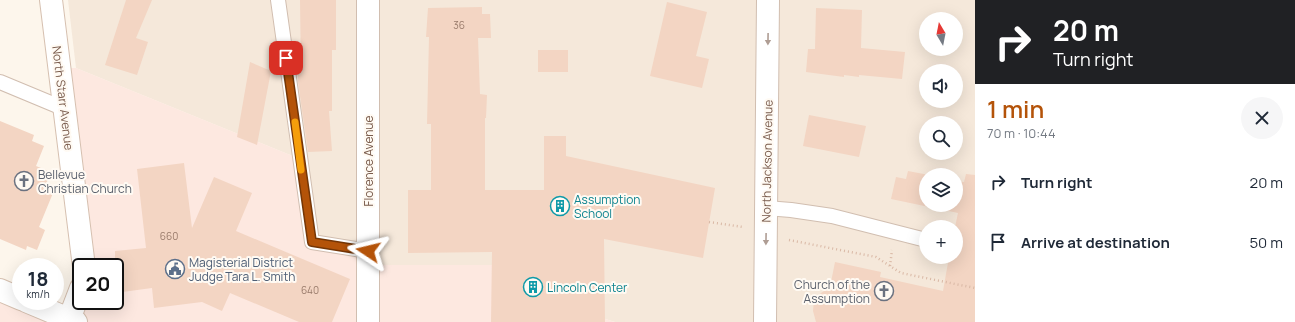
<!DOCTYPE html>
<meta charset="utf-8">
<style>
body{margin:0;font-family:Manrope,sans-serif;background:#f6f6f7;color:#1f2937;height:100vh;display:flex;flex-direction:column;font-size:15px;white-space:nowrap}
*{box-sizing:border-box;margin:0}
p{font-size:13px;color:#747a83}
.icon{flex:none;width:22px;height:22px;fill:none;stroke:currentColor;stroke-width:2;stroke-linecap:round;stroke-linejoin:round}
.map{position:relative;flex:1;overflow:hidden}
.panel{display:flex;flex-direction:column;background:#fff;width:320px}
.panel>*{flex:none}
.top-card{background:#202124;color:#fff;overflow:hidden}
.needle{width:26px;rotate:350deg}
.buttons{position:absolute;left:919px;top:12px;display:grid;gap:8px}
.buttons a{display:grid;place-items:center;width:44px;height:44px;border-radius:50%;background:#fff;box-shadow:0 4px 16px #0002;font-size:20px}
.speed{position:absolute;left:12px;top:258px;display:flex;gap:8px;font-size:20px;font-weight:700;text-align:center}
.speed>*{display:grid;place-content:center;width:52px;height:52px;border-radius:50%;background:#fff;box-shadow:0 4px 16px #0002;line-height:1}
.speed small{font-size:10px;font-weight:400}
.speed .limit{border:2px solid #111;border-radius:6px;background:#fff;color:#111}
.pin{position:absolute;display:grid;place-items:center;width:34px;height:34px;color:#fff;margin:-17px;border-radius:8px;box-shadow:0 2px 6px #0006}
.me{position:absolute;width:44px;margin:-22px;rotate:280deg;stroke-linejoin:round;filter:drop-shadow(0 0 3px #0008)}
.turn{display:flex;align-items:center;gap:14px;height:84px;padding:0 12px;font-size:18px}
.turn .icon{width:52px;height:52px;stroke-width:2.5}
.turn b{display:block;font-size:28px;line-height:34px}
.round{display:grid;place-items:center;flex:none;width:42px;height:42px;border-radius:21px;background:#f6f6f7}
.overview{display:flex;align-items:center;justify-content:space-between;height:68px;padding:0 12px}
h1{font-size:24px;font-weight:600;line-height:30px;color:#b45309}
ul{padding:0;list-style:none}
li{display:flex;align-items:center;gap:12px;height:60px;padding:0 12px}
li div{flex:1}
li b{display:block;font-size:15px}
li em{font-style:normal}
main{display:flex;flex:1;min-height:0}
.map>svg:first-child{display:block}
.residential{fill:#f5e8da;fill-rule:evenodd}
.commercial{fill:#fde8e0}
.building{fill:#f3d5c3}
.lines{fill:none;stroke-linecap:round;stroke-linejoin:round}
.lane-casing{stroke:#d1beb0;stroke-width:16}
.street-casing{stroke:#d1beb0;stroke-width:24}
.secondary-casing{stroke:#d6c0b0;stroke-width:24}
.path{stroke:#d9b8a5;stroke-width:2.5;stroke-dasharray:1 3;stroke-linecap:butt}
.lane{stroke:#fff;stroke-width:14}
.street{stroke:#fff;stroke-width:22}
.secondary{stroke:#fff;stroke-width:22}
.oneway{fill:#af9d94}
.route-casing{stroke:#753606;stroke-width:10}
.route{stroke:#b45309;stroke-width:7}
.slow{stroke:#f59e0b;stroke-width:7}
.labels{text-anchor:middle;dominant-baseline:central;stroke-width:4;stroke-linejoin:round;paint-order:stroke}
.number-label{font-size:10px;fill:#987a6a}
.street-label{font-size:12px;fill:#7a5c4d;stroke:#fffaf3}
.worship-label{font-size:12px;fill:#5b616d;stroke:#fffaf3;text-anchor:start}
.culture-label{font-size:12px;fill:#0d838f;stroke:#fffaf3;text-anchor:start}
.service-label{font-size:12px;fill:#4e5e75;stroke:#fffaf3;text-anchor:start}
</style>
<main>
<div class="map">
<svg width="975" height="322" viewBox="0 0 975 322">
<rect width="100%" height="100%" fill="#fdf6ec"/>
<path class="residential" d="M 68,0 L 975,0 L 975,322 L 615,322 L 593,315 L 574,265 L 368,265 L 312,242 L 300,159 L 76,68 ZM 926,19 L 956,19 L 956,49 L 926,49 ZM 926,71 L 956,71 L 956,101 L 926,101 ZM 926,123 L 956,123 L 956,153 L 926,153 ZM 926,175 L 956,175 L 956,205 L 926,205 ZM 926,227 L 956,227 L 956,257 L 926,257 Z"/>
<polygon class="commercial" points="60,68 76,68 300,159 312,242 368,251 368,265 575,265 593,315 615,322 0,322 0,290 69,319 81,301 115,301 115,267 84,267"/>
<g class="building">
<polygon points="126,0 152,0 136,38 148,42 137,75 105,65"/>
<polygon points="300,0 336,0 336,50 332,50 332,111 329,111 332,151 308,152 298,82 298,73 301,73"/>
<polygon points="667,2 707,12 696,56 709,59 702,88 650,76"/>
<polygon points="482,7 482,14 490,14 491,38 478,38 480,94 487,95 486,118 485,118 485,190 544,190 544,136 566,136 566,156 715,188 703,258 604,239 605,322 491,322 492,252 408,253 408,190 431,190 431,124 427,124 429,37 426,37 428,8"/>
<polygon points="816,8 862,10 861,48 905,52 902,79 859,75 859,77 844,75 844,77 806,72 808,49 815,49"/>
<rect x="538" y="50" width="30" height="22"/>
<polygon points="250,62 271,71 257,145 237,137"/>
<polygon points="809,115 866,126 859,157 803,146"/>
<polygon points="0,121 34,135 32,141 44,146 36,166 51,172 44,189 53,193 39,227 45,230 37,250 27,246 26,250 0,239"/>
<polygon points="184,163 192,228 214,177 252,193 236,231 350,279 332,322 299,322 230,293 222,311 202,302 154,308 152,288 115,293 115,251 146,248 137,169"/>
<polygon points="908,171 929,175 926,175 926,205 956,205 956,181 964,182 966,174 975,175 975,322 816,322 813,311 814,300 821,293 830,287 835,262 881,272 880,277 943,291 949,257 956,257 955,227 958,213 891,199 896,177 906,179"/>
</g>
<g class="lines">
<defs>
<g id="lane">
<polyline points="278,0 312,242 368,251"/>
<polyline points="0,82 65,109"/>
<polyline points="766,208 791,210 832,216 926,240"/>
</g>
<g id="street">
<polyline points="368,322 368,0"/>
<polyline points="765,322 768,0"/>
</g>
<g id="secondary">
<polyline points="51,0 84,267"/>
<polyline points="0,290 21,299"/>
<polyline points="26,301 76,322"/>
<polyline points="68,322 81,288"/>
</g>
</defs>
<use href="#lane" class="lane-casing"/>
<use href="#street" class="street-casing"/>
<use href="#secondary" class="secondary-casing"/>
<g class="path">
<polyline points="709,222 743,227"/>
<polyline points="789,240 876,257 901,273 975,288"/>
<polyline points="890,266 892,250"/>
</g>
<use href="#lane" class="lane"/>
<use href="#street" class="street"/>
<use href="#secondary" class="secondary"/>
</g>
<defs><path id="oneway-solid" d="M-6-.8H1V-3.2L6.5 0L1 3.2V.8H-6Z"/></defs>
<g class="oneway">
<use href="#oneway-solid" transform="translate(768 39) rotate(91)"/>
<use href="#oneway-solid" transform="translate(766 239) rotate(91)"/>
</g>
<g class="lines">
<defs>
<polyline id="route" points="286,58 312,242 368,251"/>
</defs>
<use href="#route" class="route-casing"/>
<use href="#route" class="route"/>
<polyline class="slow" points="295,122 301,170"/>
</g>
<defs>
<symbol id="church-ring" viewBox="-11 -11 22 22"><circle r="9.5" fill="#fffaf3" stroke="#6b7280" stroke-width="1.5"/><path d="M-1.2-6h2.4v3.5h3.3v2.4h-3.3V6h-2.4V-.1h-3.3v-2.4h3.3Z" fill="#6b7280"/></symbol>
<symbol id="building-ring" viewBox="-11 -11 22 22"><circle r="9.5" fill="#fffaf3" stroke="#0f9aa8" stroke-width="1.5"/><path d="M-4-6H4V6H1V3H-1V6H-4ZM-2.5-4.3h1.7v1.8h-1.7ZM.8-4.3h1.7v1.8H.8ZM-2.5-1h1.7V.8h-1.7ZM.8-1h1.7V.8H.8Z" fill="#0f9aa8"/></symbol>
<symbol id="civic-ring" viewBox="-11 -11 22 22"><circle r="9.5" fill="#fffaf3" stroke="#5c6f8a" stroke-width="1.5"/><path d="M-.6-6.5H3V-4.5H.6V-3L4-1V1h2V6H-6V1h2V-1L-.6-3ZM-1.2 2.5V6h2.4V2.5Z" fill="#5c6f8a"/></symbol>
</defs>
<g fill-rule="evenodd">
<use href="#church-ring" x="13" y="170" width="22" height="22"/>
<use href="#building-ring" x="549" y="195" width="22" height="22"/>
<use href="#civic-ring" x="164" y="258" width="22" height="22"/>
<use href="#building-ring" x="522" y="276" width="22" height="22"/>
<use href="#church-ring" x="873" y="280" width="22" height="22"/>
</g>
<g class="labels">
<g class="number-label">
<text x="459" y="25">36</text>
<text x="169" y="236">660</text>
<text x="310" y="290">640</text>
</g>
<g class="street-label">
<text transform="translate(63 98) rotate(83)">North Starr Avenue</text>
<text transform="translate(368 161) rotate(-90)">Florence Avenue</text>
<text transform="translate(767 161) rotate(-89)">North Jackson Avenue</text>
</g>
<g class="worship-label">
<text x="38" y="174">Bellevue<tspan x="38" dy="14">Christian Church</tspan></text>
<text x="870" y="284" text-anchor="end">Church of the<tspan x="870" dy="14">Assumption</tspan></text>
</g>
<g class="culture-label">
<text x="574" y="199">Assumption<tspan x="574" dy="14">School</tspan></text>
<text x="547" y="287">Lincoln Center</text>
</g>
<g class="service-label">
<text x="189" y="262">Magisterial District<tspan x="189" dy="14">Judge Tara L. Smith</tspan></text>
</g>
</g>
</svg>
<div class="buttons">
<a><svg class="needle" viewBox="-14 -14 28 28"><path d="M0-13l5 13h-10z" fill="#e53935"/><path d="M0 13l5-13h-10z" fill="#747a83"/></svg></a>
<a><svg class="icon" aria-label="sound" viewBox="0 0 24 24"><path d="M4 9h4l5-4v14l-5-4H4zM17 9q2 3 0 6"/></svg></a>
<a><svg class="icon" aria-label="search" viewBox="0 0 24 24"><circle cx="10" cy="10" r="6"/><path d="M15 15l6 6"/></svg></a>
<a><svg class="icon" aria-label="layers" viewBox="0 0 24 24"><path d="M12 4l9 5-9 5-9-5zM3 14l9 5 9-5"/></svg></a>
<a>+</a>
</div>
<div class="speed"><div>18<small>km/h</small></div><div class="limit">20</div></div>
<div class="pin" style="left:286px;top:58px;background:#d93025"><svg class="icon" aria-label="arrive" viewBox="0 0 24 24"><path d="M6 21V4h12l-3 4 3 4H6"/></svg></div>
<svg class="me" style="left:368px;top:251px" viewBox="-20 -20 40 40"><path d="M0-17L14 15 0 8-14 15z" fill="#b45309" stroke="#fff" stroke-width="4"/></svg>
</div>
<section class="panel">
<div class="top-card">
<div class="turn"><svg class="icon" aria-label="right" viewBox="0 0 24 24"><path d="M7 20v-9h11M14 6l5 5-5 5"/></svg><div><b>20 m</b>Turn right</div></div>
</div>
<div class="overview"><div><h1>1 min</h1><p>70 m · 10:44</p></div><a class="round"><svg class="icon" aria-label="close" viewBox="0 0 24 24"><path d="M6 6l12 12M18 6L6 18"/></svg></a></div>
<ul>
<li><svg class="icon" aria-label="right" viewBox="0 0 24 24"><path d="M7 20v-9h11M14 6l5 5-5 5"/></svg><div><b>Turn right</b></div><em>20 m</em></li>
<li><svg class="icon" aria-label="arrive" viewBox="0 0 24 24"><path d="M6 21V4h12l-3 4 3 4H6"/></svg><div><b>Arrive at destination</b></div><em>50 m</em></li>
</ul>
</section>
</main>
